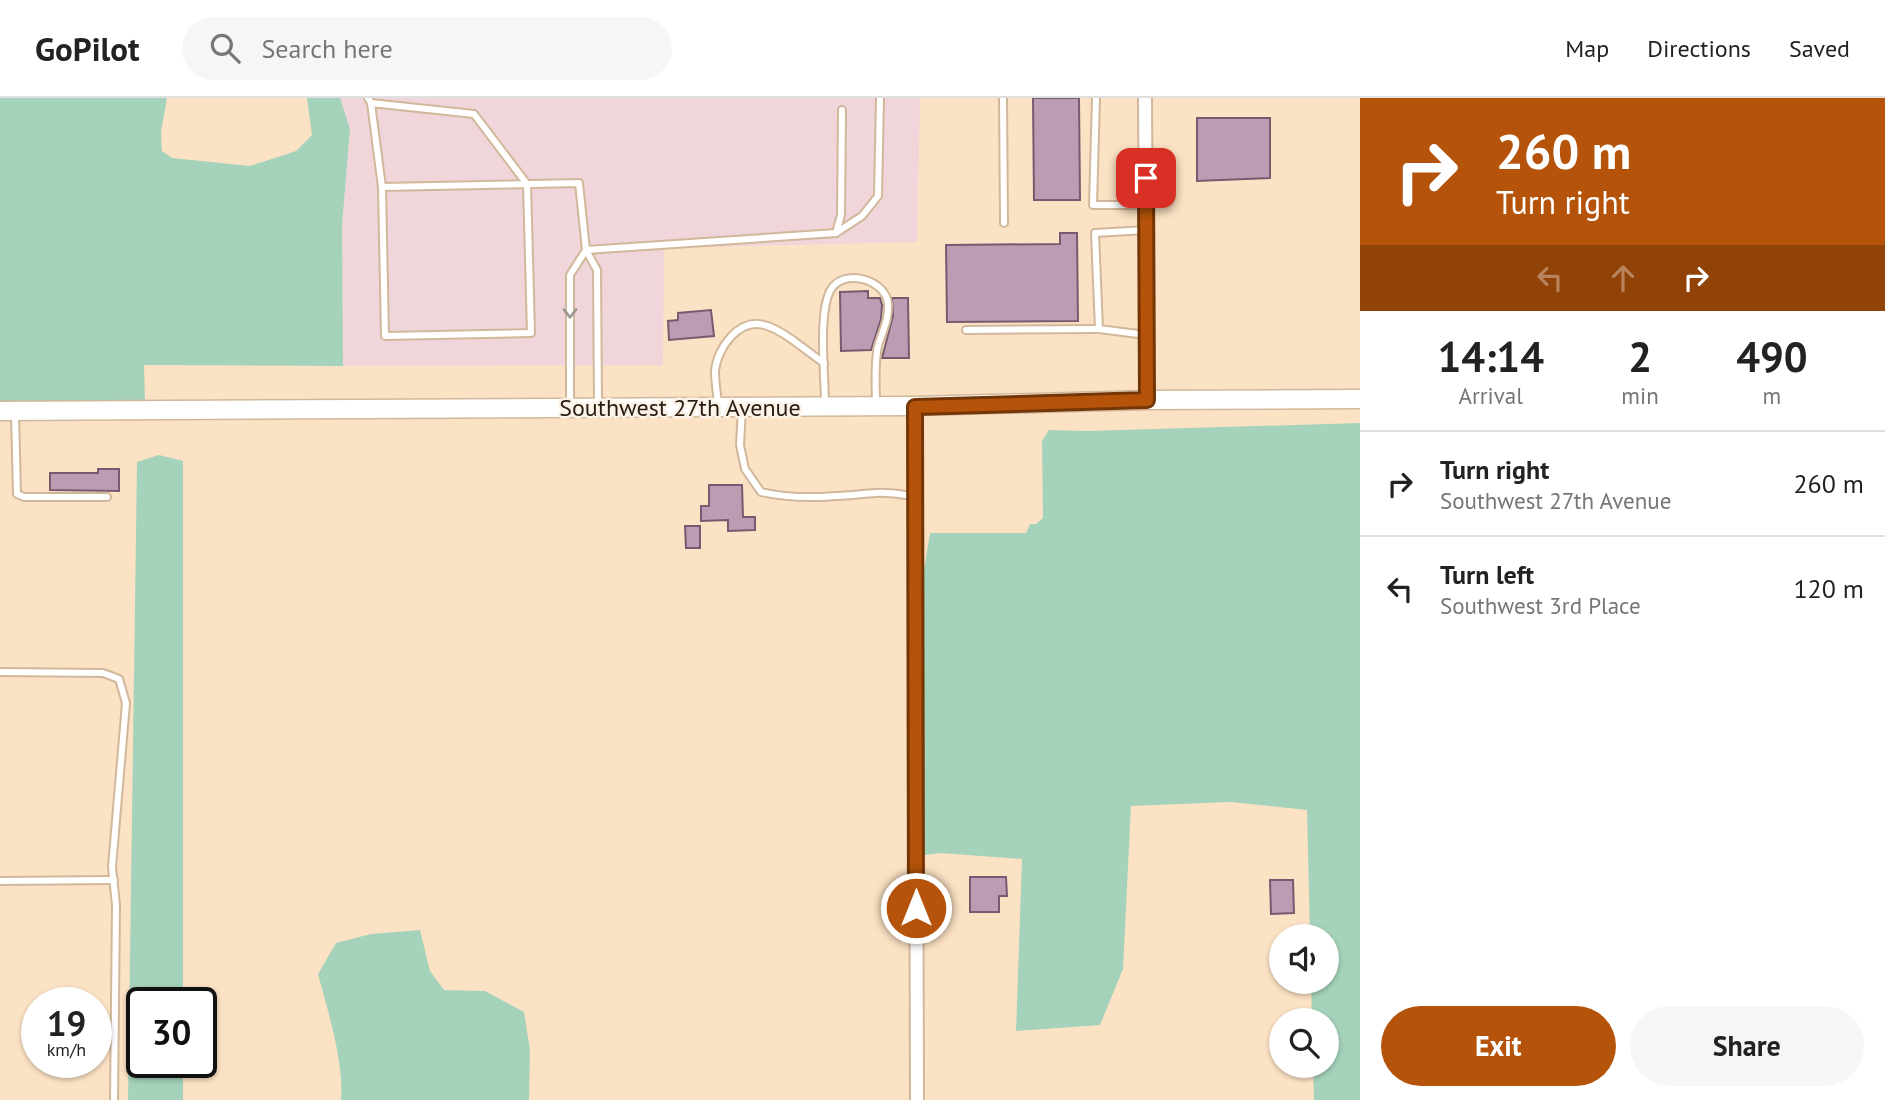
<!DOCTYPE html>
<style>
body{margin:0;font-family:"PT Sans",sans-serif;background:#f6f6f6;color:#222;height:100vh;display:flex;flex-direction:column;font-size:26px;white-space:nowrap}
*{box-sizing:border-box;margin:0}
p{font-size:23px;color:#767676}
.icon{flex:none;width:38px;height:38px;fill:none;stroke:currentColor;stroke-width:2;stroke-linecap:round;stroke-linejoin:round}
.map{position:relative;flex:1;overflow:hidden}
.details{display:flex;flex-direction:column;background:#fff;width:525px}
.details>*{flex:none}
.banner{background:#b45309;color:#fff;overflow:hidden}
.controls{position:absolute;left:1269px;top:826px;display:grid;gap:14px}
.controls a{display:grid;place-items:center;width:70px;height:70px;border-radius:50%;background:#fff;box-shadow:0 2px 5px #0004;font-size:35px}
.speed{position:absolute;left:21px;top:889px;display:flex;gap:14px;font-size:35px;font-weight:700;text-align:center}
.speed>*{display:grid;place-content:center;width:91px;height:91px;border-radius:50%;background:#fff;box-shadow:0 2px 5px #0004;line-height:1}
.speed small{font-size:18px;font-weight:400}
.speed .limit{border:4px solid #111;border-radius:10px;background:#fff;color:#111}
.pin{position:absolute;display:grid;place-items:center;width:60px;height:60px;color:#fff;margin:-30px;border-radius:14px;box-shadow:0 4px 10px #0006}
.me{position:absolute;width:77px;margin:-38px;rotate:0deg;stroke-linejoin:round;filter:drop-shadow(0 0 5px #0008)}
.turn{display:flex;align-items:center;gap:24px;height:147px;padding:0 21px;font-size:32px}
.turn .icon{width:91px;height:91px;stroke-width:2.5}
.turn b{display:block;font-size:49px;line-height:60px}
.lanes{display:flex;align-items:center;height:66px;padding:0 21px;background:#0003;justify-content:center;gap:35px;direction:ltr}
.lanes .off{opacity:.35}
.eta{display:flex;justify-content:space-evenly;align-items:center;height:119px;text-align:center}
.eta b{font-size:42px;font-weight:700;line-height:49px}
.cta{display:flex;gap:14px;margin-top:auto;padding:14px 21px}
.cta a{flex:1;height:80px;border-radius:42px;background:#b45309;color:#fff;font-size:28px;font-weight:700;line-height:80px;text-align:center}
.cta a+a{background:#f6f6f6;color:#222}
ul{padding:0;list-style:none}
li{display:flex;align-items:center;gap:21px;height:105px;padding:0 21px;border-top:2px solid #e0e0e0}
li div{flex:1}
li b{display:block;font-size:26px}
li em{font-style:normal}
header{display:flex;align-items:center;gap:42px;box-sizing:border-box;height:98px;padding:0 35px;background:#fff;border-bottom:2px solid #e0e0e0}
header strong{font-size:33px}
nav{display:flex;gap:38px;margin-inline-start:auto;font-size:24px}
.search{width:490px;height:63px;background:#f6f6f6;display:flex;align-items:center;gap:18px;box-sizing:border-box;padding:0 24px;border-radius:38px;color:#767676;font-size:26px}
main{display:flex;flex:1;min-height:0}
.map>svg:first-child{display:block}
.industrial{fill:#f0d5da}
.green{fill:#a5d2ba}
.building{fill:#bc9cb3;stroke:#775a6f;stroke-width:2}
.lines{fill:none;stroke-linecap:round;stroke-linejoin:round}
.lane-casing{stroke:#d1b89a;stroke-width:10}
.street-casing{stroke:#d1b89a;stroke-width:16}
.secondary-casing{stroke:#d1b89a;stroke-width:21}
.lane{stroke:#fff;stroke-width:6}
.street{stroke:#fff;stroke-width:12}
.secondary{stroke:#fff;stroke-width:18}
.oneway{stroke:#9e9994}
.route-casing{stroke:#753606;stroke-width:18}
.route{stroke:#b45309;stroke-width:12}
.labels{text-anchor:middle;dominant-baseline:central;stroke-width:5;stroke-linejoin:round;paint-order:stroke}
.street-label{font-size:24px;fill:#271d12;stroke:#fdf2e6}
</style>
<header>
<strong>GoPilot</strong>
<div class="search"><svg class="icon" aria-label="search" viewBox="0 0 24 24"><circle cx="10" cy="10" r="6"/><path d="M15 15l6 6"/></svg>Search here</div>
<nav><a>Map</a><a>Directions</a><a>Saved</a></nav>
</header>
<main>
<div class="map">
<svg width="1360" height="1002" viewBox="0 0 1360 1002">
<rect width="100%" height="100%" fill="#fce2c4"/>
<polygon class="industrial" points="340,0 920,0 917,144 664,150 663,267 343,268 342,128 350,31"/>
<g class="green">
<polygon points="0,0 167,0 161,34 162,53 172,60 250,68 296,53 312,37 307,0 340,0 350,31 342,128 343,268 144,267 145,305 0,307"/>
<polygon points="1360,325 1360,1002 1314,1002 1313,968 1326,968 1326,922 1312,922 1311,884 1326,884 1326,838 1310,838 1307,712 1231,704 1131,708 1123,871 1100,927 1016,933 1022,761 940,755 918,758 918,510 930,435 1026,435 1030,426 1036,426 1043,420 1042,343 1049,332 1087,333"/>
<polygon points="159,357 183,363 183,905 142,905 142,964 183,964 183,1002 128,1002 137,364"/>
<path d="M 420,832 L 430,873 L 444,892 L 485,893 L 524,914 L 530,952 L 529,1002 L 341,1002 C 344,963 328,914 318,876 L 336,845 L 371,836 Z"/>
</g>
<g class="building">
<polygon points="1033,0 1079,0 1080,102 1034,102"/>
<polygon points="1197,20 1270,20 1270,80 1197,83"/>
<polygon points="1060,135 1077,135 1078,223 947,224 946,147 1060,146"/>
<polygon points="868,193 868,200 880,200 882,207 881,221 871,252 841,253 840,194"/>
<polygon points="892,200 908,200 909,260 882,260 893,218"/>
<polygon points="711,212 714,238 669,242 668,223 678,222 678,215"/>
<polygon points="98,371 119,371 119,393 50,392 50,375 98,375"/>
<polygon points="709,387 742,387 743,419 755,419 755,432 728,433 728,422 701,423 701,408 709,408"/>
<polygon points="685,428 700,428 700,450 686,450"/>
<polygon points="970,779 1006,779 1007,798 999,798 999,814 970,814"/>
<polygon points="1270,782 1293,782 1294,815 1271,816"/>
</g>
<g class="lines">
<defs>
<g id="lane">
<polyline points="368,0 371,5 382,89 579,85 586,152 597,172 598,307"/>
<polyline points="1003,0 1004,125"/>
<polyline points="1096,0 1093,107 1146,107"/>
<polyline points="371,5 474,16 527,86 531,235 385,238 382,89"/>
<polyline points="836,135 841,117 842,12"/>
<polyline points="586,152 836,135 862,118 878,98 880,0"/>
<polyline points="966,232 1099,231"/>
<polyline points="1146,237 1099,231 1095,135 1146,132"/>
<path d="M 718,306 C 717,295 715,284 715,273 C 717,250 739,220 764,227 C 784,232 807,254 824,265"/>
<path d="M 825,307 C 825,278 818,217 830,193 C 842,169 886,181 888,206 C 889,222 882,234 878,248 C 874,266 876,289 876,308"/>
<polyline points="570,309 570,177 586,152"/>
<path d="M 742,310 L 740,347 L 745,371 L 761,394 C 800,403 837,398 876,395 C 889,394 903,397 915,398"/>
<polyline points="15,315 17,396 24,399 107,399"/>
<polyline points="0,574 103,575 119,581 126,605 112,769 116,807 114,1002"/>
<polyline points="0,783 114,782"/>
</g>
<g id="street">
<polyline points="1145,0 1147,302"/>
<polyline points="915,308 917,1002"/>
</g>
<polyline id="secondary" points="0,313 915,308 1147,302 1360,301"/>
</defs>
<use href="#lane" class="lane-casing"/>
<use href="#street" class="street-casing"/>
<use href="#secondary" class="secondary-casing"/>
<use href="#lane" class="lane"/>
<use href="#street" class="street"/>
<use href="#secondary" class="secondary"/>
</g>
<defs><path id="oneway-chevron" d="M-2-3.5L2.5 0L-2 3.5" fill="none" stroke-width="1.6" stroke-linecap="round" stroke-linejoin="round" transform="scale(1.75)"/></defs>
<use class="oneway" href="#oneway-chevron" transform="translate(570 215) rotate(90)"/>
<g class="lines">
<defs>
<polyline id="route" points="916,810 915,309 1147,302 1146,80"/>
</defs>
<use href="#route" class="route-casing"/>
<use href="#route" class="route"/>
</g>
<g class="labels">
<g class="street-label">
<text x="680" y="309">Southwest 27th Avenue</text>
</g>
</g>
</svg>
<div class="controls">
<a><svg class="icon" aria-label="sound" viewBox="0 0 24 24"><path d="M4 9h4l5-4v14l-5-4H4zM17 9q2 3 0 6"/></svg></a>
<a><svg class="icon" aria-label="search" viewBox="0 0 24 24"><circle cx="10" cy="10" r="6"/><path d="M15 15l6 6"/></svg></a>
</div>
<div class="speed"><div>19<small>km/h</small></div><div class="limit">30</div></div>
<div class="pin" style="left:1146px;top:80px;background:#d93025"><svg class="icon" aria-label="arrive" viewBox="0 0 24 24"><path d="M6 21V4h12l-3 4 3 4H6"/></svg></div>
<svg class="me" style="left:916px;top:810px" viewBox="-20 -20 40 40"><circle r="17" fill="#b45309" stroke="#fff" stroke-width="3"/><path d="M0-11L8 9 0 5-8 9z" fill="#fff"/></svg>
</div>
<section class="details">
<div class="banner">
<div class="turn"><svg class="icon" aria-label="right" viewBox="0 0 24 24"><path d="M7 20v-9h11M14 6l5 5-5 5"/></svg><div><b>260 m</b>Turn right</div></div>
<div class="lanes"><svg class="icon off" aria-label="left" viewBox="0 0 24 24"><path d="M17 20v-9H6M10 6l-5 5 5 5"/></svg><svg class="icon off" aria-label="ahead" viewBox="0 0 24 24"><path d="M12 20V5M6 11l6-6 6 6"/></svg><svg class="icon" aria-label="right" viewBox="0 0 24 24"><path d="M7 20v-9h11M14 6l5 5-5 5"/></svg></div>
</div>
<div class="eta">
<div><b>14:14</b><p>Arrival</p></div>
<div><b>2</b><p>min</p></div>
<div><b>490</b><p>m</p></div>
</div>
<ul>
<li><svg class="icon" aria-label="right" viewBox="0 0 24 24"><path d="M7 20v-9h11M14 6l5 5-5 5"/></svg><div><b>Turn right</b><p>Southwest 27th Avenue</p></div><em>260 m</em></li>
<li><svg class="icon" aria-label="left" viewBox="0 0 24 24"><path d="M17 20v-9H6M10 6l-5 5 5 5"/></svg><div><b>Turn left</b><p>Southwest 3rd Place</p></div><em>120 m</em></li>
</ul>
<div class="cta"><a>Exit</a><a>Share</a></div>
</section>
</main>
